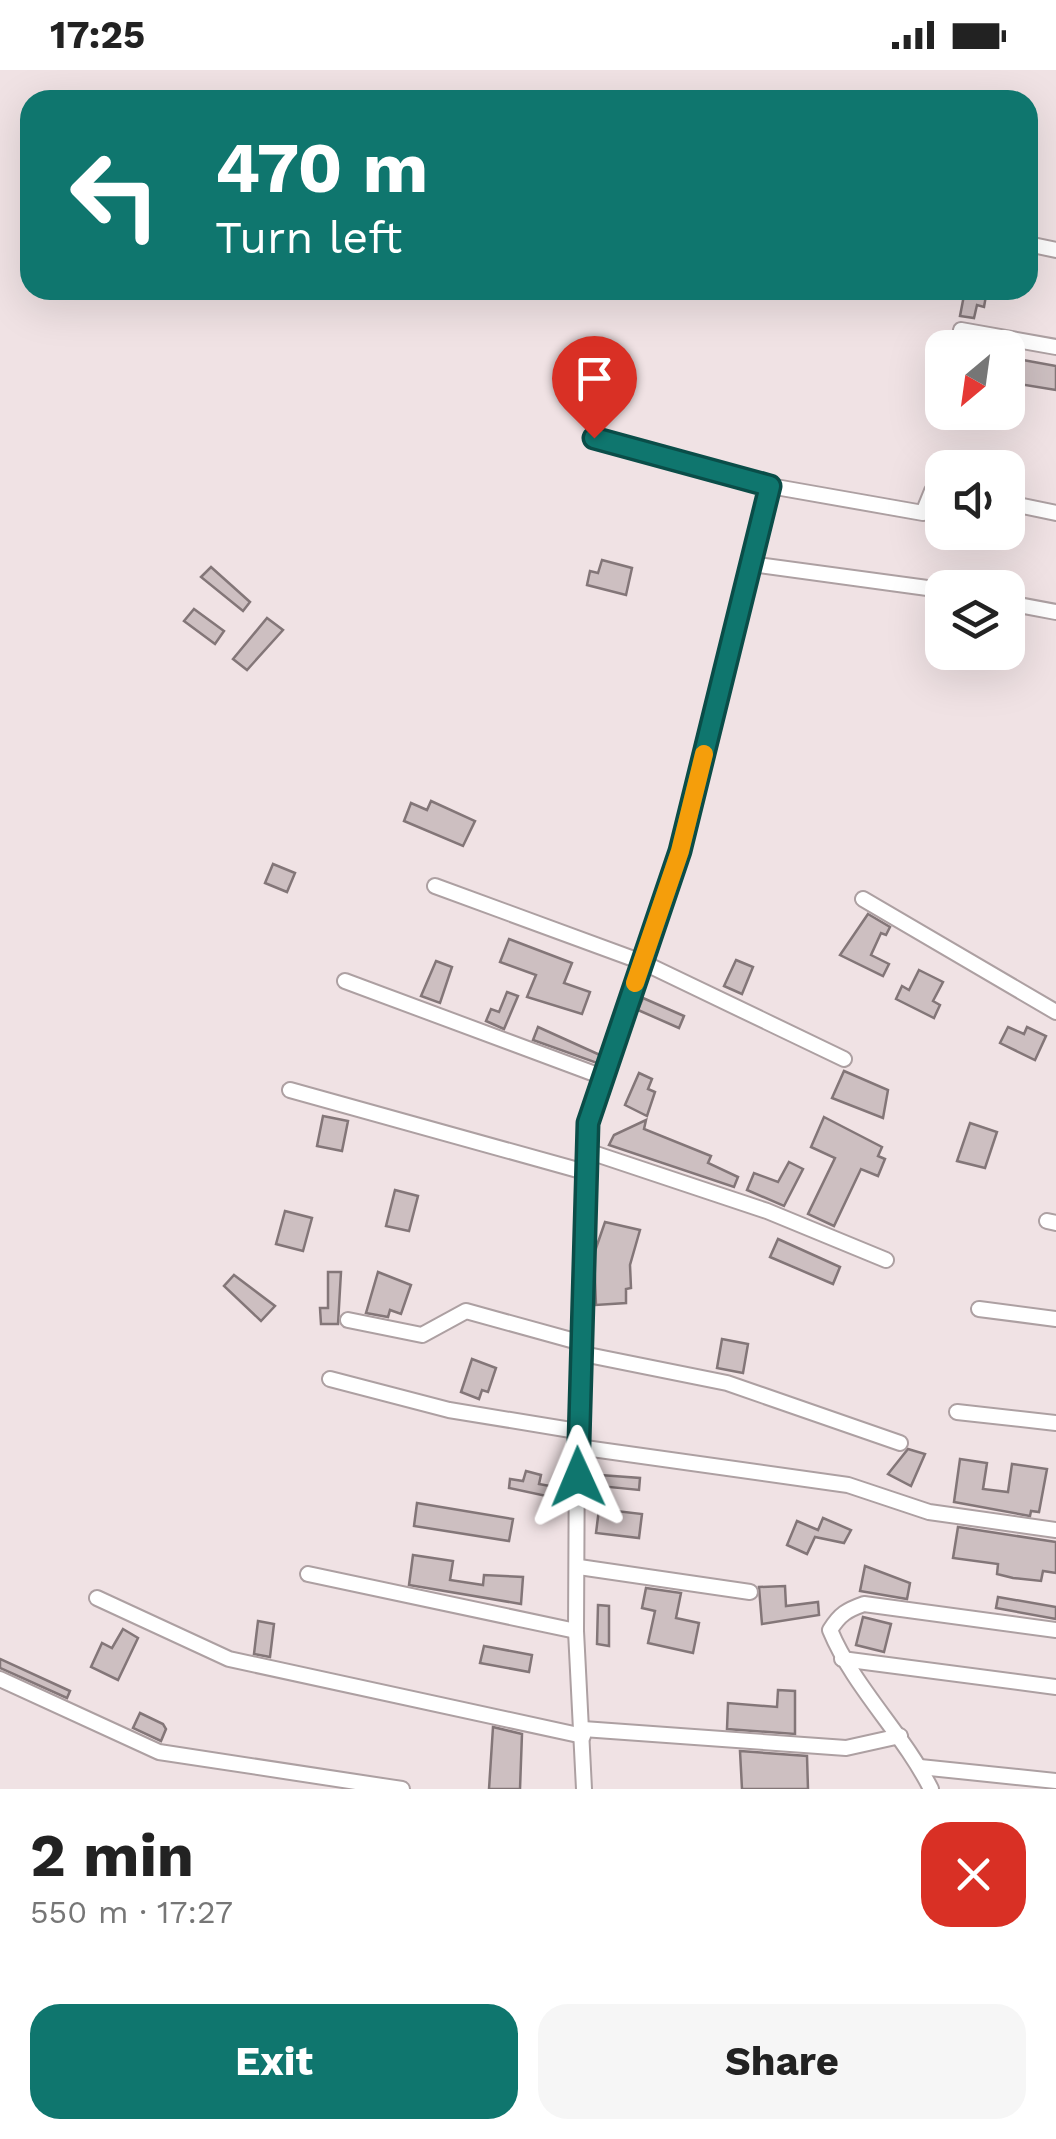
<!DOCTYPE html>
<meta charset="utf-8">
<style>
body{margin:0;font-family:"Work Sans",sans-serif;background:#f6f6f6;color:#222;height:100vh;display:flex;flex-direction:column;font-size:38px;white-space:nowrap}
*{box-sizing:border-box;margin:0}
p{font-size:32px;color:#767676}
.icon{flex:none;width:55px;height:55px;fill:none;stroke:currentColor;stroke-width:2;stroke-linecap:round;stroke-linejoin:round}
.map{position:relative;height:1719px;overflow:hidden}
.drawer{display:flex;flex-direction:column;background:#fff;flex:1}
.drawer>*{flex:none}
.hud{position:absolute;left:20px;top:20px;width:1018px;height:210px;border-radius:30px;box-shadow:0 10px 40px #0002;background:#0f766e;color:#fff;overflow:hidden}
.needle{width:65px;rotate:209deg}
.fabs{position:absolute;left:925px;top:260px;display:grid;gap:20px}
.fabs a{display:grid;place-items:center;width:100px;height:100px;border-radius:20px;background:#fff;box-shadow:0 10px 40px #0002;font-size:50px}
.pin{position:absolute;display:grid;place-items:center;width:85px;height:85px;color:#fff;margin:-102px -42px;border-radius:50% 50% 50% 0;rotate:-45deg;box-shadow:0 0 10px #0007}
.pin .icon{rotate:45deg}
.me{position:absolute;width:110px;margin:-55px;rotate:359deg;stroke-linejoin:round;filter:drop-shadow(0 0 8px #0008)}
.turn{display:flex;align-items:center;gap:35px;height:210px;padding:0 30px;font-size:45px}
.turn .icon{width:130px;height:130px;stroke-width:2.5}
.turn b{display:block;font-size:70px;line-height:85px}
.round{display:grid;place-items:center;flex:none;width:105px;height:105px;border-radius:30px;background:#f6f6f6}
.headline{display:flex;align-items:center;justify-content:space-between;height:170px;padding:0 30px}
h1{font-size:60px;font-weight:700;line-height:75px}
.button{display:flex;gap:20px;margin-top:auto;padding:20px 30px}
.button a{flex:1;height:115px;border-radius:30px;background:#0f766e;color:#fff;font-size:40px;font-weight:700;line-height:115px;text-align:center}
.button a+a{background:#f6f6f6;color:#222}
.status{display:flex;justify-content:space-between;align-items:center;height:70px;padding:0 50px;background:#fff;direction:ltr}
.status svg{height:28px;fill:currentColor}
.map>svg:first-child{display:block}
.building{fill:#cdbfc1;stroke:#837678;stroke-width:2.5}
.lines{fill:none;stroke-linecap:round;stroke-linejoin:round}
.minor-casing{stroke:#ada0a2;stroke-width:18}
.minor{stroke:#fff;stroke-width:14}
.route-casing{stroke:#0a4d48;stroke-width:25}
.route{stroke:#0f766e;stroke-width:18}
.slow{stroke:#f59e0b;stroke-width:18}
</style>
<div class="status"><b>17:25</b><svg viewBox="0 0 49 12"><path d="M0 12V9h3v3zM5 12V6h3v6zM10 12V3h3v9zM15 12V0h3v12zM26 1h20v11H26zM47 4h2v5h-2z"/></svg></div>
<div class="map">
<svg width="1056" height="1719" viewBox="0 0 1056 1719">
<rect width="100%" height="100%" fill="#f0e2e4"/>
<g class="building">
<polygon points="965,220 987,220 984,237 977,235 974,248 960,246"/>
<polygon points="1023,290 1056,296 1056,320 1019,314"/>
<polygon points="602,490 632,498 626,525 587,515 590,501 598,503"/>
<polygon points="211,497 250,532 243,541 201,507"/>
<polygon points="194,539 224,561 215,574 184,551"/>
<polygon points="267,548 283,560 247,600 233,589"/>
<polygon points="431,731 475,751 463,776 404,751 411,733 427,740"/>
<polygon points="273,794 295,803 287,822 265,813"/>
<polygon points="868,844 890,857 886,865 881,863 871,885 889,894 883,906 840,885"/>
<polygon points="509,869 572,893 564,913 590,922 582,944 527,927 536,905 500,892"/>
<polygon points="736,890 753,897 742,924 724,916"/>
<polygon points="436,891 452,897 440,933 421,926"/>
<polygon points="919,900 943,912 933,931 940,935 934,948 896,929 902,916 909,920"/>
<polygon points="507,922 518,926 504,959 486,951 491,939 499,942"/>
<polygon points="643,928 684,946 679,958 638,940"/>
<polygon points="538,957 600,985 597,993 533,970"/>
<polygon points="1008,957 1024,964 1027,957 1046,966 1035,990 1000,973"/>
<polygon points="844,1001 888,1020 883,1048 832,1028"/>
<polygon points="639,1003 652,1009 648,1019 655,1022 647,1046 625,1035"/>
<polygon points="323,1046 348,1051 342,1081 317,1076"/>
<polygon points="824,1047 882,1077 878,1086 885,1089 878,1106 861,1099 834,1156 808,1144 835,1088 811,1077"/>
<polygon points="646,1050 644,1059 711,1086 708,1093 738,1107 734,1117 609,1075 614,1065"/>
<polygon points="970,1053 997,1062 985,1098 957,1091"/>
<polygon points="789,1092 803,1099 784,1136 747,1120 754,1103 778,1112"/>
<polygon points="395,1120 418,1126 409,1161 386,1156"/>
<polygon points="285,1141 312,1148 303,1181 276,1174"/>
<polygon points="605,1152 640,1160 630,1195 631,1218 626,1219 626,1233 596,1235 594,1184"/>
<polygon points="778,1169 840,1197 833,1214 770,1187"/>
<polygon points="328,1202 341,1202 338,1254 321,1254 320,1238 328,1238"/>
<polygon points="378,1202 411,1215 401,1244 390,1240 388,1247 366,1243"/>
<polygon points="234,1205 275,1236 261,1251 224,1216"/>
<polygon points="722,1269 748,1274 743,1303 717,1298"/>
<polygon points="472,1289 496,1298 488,1322 482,1320 479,1329 461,1322"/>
<polygon points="908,1379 925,1384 911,1416 888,1404"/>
<polygon points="960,1389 987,1393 983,1419 1008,1422 1012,1394 1047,1399 1039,1442 1031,1441 1030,1446 954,1432"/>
<polygon points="526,1401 541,1405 539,1414 566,1419 565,1430 509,1418 510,1409 523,1411"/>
<polygon points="600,1405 640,1408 639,1420 599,1416"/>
<polygon points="417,1433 513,1449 509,1471 414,1456"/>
<polygon points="599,1439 642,1444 639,1468 596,1463"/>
<polygon points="823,1448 851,1460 844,1473 815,1467 807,1484 787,1475 797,1451 818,1460"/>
<polygon points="958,1457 1056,1472 1056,1503 1043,1501 1041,1511 1013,1508 997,1504 998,1494 953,1488"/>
<polygon points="413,1485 453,1491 450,1510 483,1515 484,1505 523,1507 521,1534 409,1515"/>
<polygon points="865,1496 910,1513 907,1529 860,1521"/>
<polygon points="785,1516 786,1536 818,1532 819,1545 762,1554 759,1517"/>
<polygon points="646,1518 681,1523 676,1548 699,1553 693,1583 648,1573 655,1541 642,1538"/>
<polygon points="998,1527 1056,1537 1056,1549 996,1538"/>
<polygon points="598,1535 609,1536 609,1576 597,1574"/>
<polygon points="863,1547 891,1554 884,1582 856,1575"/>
<polygon points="258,1551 274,1554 270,1587 254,1584"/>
<polygon points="123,1559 138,1568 118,1610 91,1597 102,1573 112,1578"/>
<polygon points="484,1576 532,1585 529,1602 480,1593"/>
<polygon points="0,1589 70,1621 67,1628 0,1598"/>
<polygon points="778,1620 795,1621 795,1664 727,1659 728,1633 777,1637"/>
<polygon points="140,1643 163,1654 166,1659 161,1671 133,1658"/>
<polygon points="493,1657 522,1664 520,1719 489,1719"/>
<polygon points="740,1681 807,1686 808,1719 742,1719"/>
</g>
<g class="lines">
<defs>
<g id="minor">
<polyline points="1028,174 1056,180"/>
<polyline points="961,260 1056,277"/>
<polyline points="595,368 770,416 923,443 932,421 942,419"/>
<polyline points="1008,433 1056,443"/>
<polyline points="751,494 942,520"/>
<polyline points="1008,533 1056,542"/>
<polyline points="435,816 642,892 844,989"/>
<polyline points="863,829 1056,942"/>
<polyline points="345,911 603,1007"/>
<polyline points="290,1020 585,1102"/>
<polyline points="587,1081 767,1141 886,1190"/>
<polyline points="1047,1151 1056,1153"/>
<polyline points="979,1239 1056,1249"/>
<polyline points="348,1250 422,1265 466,1241 582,1273"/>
<polyline points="583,1284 727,1313 900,1373"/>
<polyline points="330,1309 449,1340 577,1361"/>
<polyline points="957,1342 1056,1353"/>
<polyline points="578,1377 848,1415 929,1442 1056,1460"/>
<polyline points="579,1497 750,1522"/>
<polyline points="308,1504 576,1561"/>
<polyline points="97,1528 229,1589 583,1666"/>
<polyline points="842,1589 1056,1617"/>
<polyline points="0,1609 159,1682 402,1719"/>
<polyline points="583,1659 846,1678 900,1666"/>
<polyline points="920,1697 1056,1711"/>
<polyline points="584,1719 576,1561 577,1361 588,1053 681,781 770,416"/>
<path d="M 931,1719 C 903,1663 854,1618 830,1560 C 840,1544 847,1540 864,1534 L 1056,1560"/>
</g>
</defs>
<use href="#minor" class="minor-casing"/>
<use href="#minor" class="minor"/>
</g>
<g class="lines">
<defs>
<polyline id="route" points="578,1407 588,1053 680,781 770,416 594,368"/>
</defs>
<use href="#route" class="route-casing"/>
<use href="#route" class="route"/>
<polyline class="slow" points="635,913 680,781 704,684"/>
</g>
</svg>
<div class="fabs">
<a><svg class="needle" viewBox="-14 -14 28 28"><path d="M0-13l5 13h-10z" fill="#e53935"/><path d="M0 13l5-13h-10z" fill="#767676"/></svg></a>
<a><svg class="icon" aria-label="sound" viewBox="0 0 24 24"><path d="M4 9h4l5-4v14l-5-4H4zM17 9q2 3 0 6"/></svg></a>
<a><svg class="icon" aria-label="layers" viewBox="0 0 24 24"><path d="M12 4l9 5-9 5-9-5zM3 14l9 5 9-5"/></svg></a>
</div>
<div class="pin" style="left:594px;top:368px;background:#d93025"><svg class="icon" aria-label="arrive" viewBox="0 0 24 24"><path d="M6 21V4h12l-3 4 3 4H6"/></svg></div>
<svg class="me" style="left:578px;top:1407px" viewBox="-20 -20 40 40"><path d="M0-17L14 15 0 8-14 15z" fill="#0f766e" stroke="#fff" stroke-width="4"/></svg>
<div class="hud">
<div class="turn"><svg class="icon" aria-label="left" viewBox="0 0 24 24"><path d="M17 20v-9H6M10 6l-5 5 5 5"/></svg><div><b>470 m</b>Turn left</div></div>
</div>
</div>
<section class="drawer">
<div class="headline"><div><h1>2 min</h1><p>550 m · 17:27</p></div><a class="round" style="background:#d93025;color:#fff"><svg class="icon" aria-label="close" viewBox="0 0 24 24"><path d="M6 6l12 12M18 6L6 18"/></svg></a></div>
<div class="button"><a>Exit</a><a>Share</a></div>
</section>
